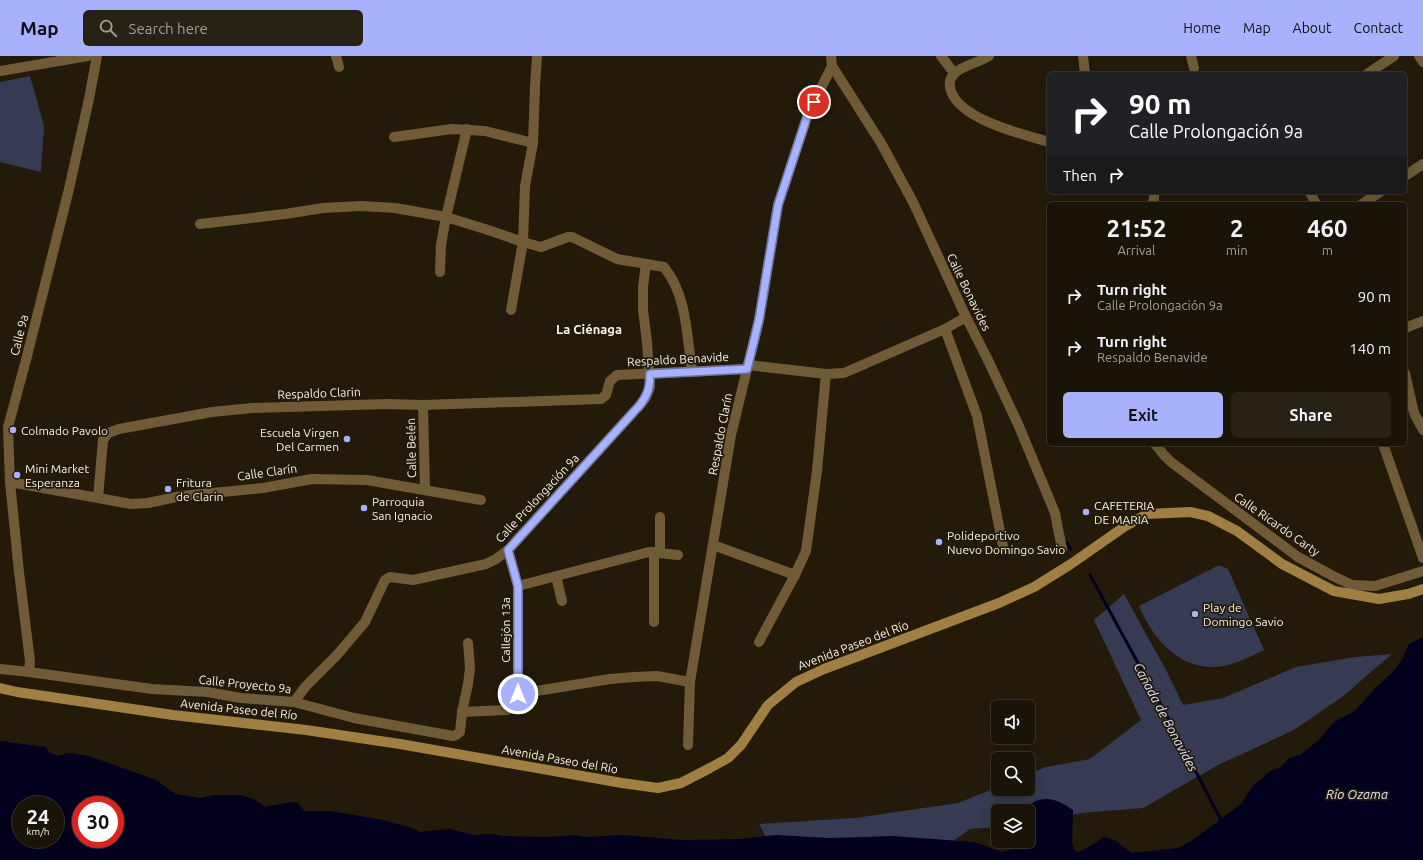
<!DOCTYPE html>
<meta charset="utf-8">
<style>
body{margin:0;font-family:Ubuntu,sans-serif;background:#272116;color:#f1f3f6;height:100vh;display:flex;flex-direction:column;font-size:15px;white-space:nowrap}
*{box-sizing:border-box;margin:0}
p{font-size:13px;color:#9f9e9c}
.icon{flex:none;width:22px;height:22px;fill:none;stroke:currentColor;stroke-width:2;stroke-linecap:round;stroke-linejoin:round}
.map{position:relative;flex:1;overflow:hidden}
.side{position:absolute;left:1047px;top:146px;width:360px;height:244px;display:flex;flex-direction:column;background:#1a1408;border-radius:6px;box-shadow:0 4px 16px #0002,0 0 0 1px #383329}
.side>*{flex:none}
.banner{position:absolute;left:1047px;top:16px;width:360px;height:122px;border-radius:6px;box-shadow:0 4px 16px #0002,0 0 0 1px #383329;background:#202124;color:#fff;overflow:hidden}
.buttons{position:absolute;left:991px;top:644px;display:grid;gap:8px}
.buttons a{display:grid;place-items:center;width:44px;height:44px;border-radius:6px;background:#1a1408;box-shadow:0 4px 16px #0002,0 0 0 1px #383329;font-size:20px}
.speed{position:absolute;left:12px;top:740px;display:flex;gap:8px;font-size:20px;font-weight:700;text-align:center}
.speed>*{display:grid;place-content:center;width:52px;height:52px;border-radius:50%;background:#1a1408;box-shadow:0 4px 16px #0002,0 0 0 1px #383329;line-height:1}
.speed small{font-size:10px;font-weight:400}
.speed .limit{border:6px solid #d22;background:#fff;color:#111}
.pin{position:absolute;display:grid;place-items:center;width:34px;height:34px;color:#fff;margin:-17px;border:2px solid #fff;border-radius:50%;box-shadow:0 1px 4px #0007}
.me{position:absolute;width:44px;margin:-22px;rotate:0deg;stroke-linejoin:round;filter:drop-shadow(0 0 3px #0008)}
.turn{display:flex;align-items:center;gap:14px;height:84px;padding:0 16px;font-size:18px}
.turn .icon{width:52px;height:52px;stroke-width:2.5}
.turn b{display:block;font-size:28px;line-height:34px}
.then{display:flex;align-items:center;height:38px;padding:0 16px;background:#0003;gap:8px;font-size:15px}
.eta{display:flex;justify-content:space-evenly;align-items:center;height:68px;text-align:center}
.eta b{font-size:24px;font-weight:700;line-height:28px}
.cta{display:flex;gap:8px;margin-top:auto;padding:8px 16px}
.cta a{flex:1;height:46px;border-radius:6px;background:#a7b1fc;color:#111;font-size:16px;font-weight:700;line-height:46px;text-align:center}
.cta a+a{background:#272116;color:#f1f3f6}
ul{padding:0;list-style:none}
li{display:flex;align-items:center;gap:12px;height:52px;padding:0 16px}
li div{flex:1}
li b{display:block;font-size:15px}
li em{font-style:normal}
header{display:flex;align-items:center;gap:24px;box-sizing:border-box;height:56px;padding:0 20px;background:#a7b1fc;color:#111}
header strong{font-size:19px}
nav{display:flex;gap:22px;margin-inline-start:auto;font-size:14px}
.search{width:280px;height:36px;background:#272116;display:flex;align-items:center;gap:10px;box-sizing:border-box;padding:0 14px;border-radius:6px;color:#9f9e9c;font-size:15px}
.map>svg:first-child{display:block}
.green{fill:#363a53}
.water{fill:#03001e;fill-rule:evenodd}
.lines{fill:none;stroke-linecap:round;stroke-linejoin:round}
.stream{stroke:#03001e;stroke-width:3}
.street{stroke:#6f5b37;stroke-width:10}
.secondary{stroke:#a07f42;stroke-width:10}
.route-casing{stroke:#6d73a4;stroke-width:10}
.route{stroke:#a7b1fc;stroke-width:7}
.poi-dot{fill:#a7b1fc;stroke:#231a0a;stroke-width:1.5}
.labels{text-anchor:middle;dominant-baseline:central;stroke-width:3.5;stroke-linejoin:round;paint-order:stroke}
.street-label{font-size:12px;fill:#f7f1e7;stroke:#231a0a}
.poi-label{font-size:12px;fill:#f7f1e7;stroke:#231a0a;text-anchor:start}
.neighbourhood-label{font-size:13px;font-weight:bold;fill:#f7f1e7;stroke:#231a0a}
.water-label{font-size:13px;font-style:italic;fill:#dbe0fd;stroke:#231a0a}
</style>
<header>
<strong>Map</strong>
<div class="search"><svg class="icon" aria-label="search" viewBox="0 0 24 24"><circle cx="10" cy="10" r="6"/><path d="M15 15l6 6"/></svg>Search here</div>
<nav><a>Home</a><a>Map</a><a>About</a><a>Contact</a></nav>
</header>
<div class="map">
<svg width="1423" height="804" viewBox="0 0 1423 804">
<rect width="100%" height="100%" fill="#231a0a"/>
<g class="green">
<polygon points="30,20 44,70 41,116 0,106 0,26"/>
<path d="M 1217,510 L 1221,510 L 1228,513 L 1264,594 C 1251,600 1238,607 1224,610 C 1182,617 1154,585 1139,550 Z"/>
<polygon points="1124,538 1166,614 1183,649 1223,642 1296,611 1355,601 1392,598 1342,641 1294,674 1218,709 1143,752 1082,757 1028,767 1028,755 998,755 998,771 970,773 945,791 773,794 759,768 855,762 958,747 998,731 998,733 1028,733 1028,718 1046,711 1090,703 1141,664 1094,564"/>
</g>
<path class="water" d="M 1423,581 L 1423,804 L 0,804 L 0,685 L 46,691 L 49,696 L 58,700 L 68,697 L 89,700 L 156,724 L 176,738 L 200,742 L 214,739 L 242,739 L 254,743 L 265,751 L 291,746 L 297,747 L 305,755 L 330,755 L 378,763 L 409,771 L 420,776 L 450,773 L 473,779 L 491,778 L 501,780 L 549,781 L 575,779 L 588,781 L 622,779 L 682,784 L 741,783 L 776,779 L 830,782 L 893,780 L 974,786 L 1002,796 L 1012,793 L 1021,785 L 1028,785 L 1028,755 L 1024,755 L 1024,753 C 1042,737 1056,742 1073,754 L 1072,787 L 1075,794 L 1078,796 L 1084,794 L 1104,781 L 1116,785 L 1132,797 L 1178,792 L 1193,784 L 1242,747 L 1251,732 L 1270,715 L 1281,711 L 1289,702 L 1300,699 L 1309,692 L 1320,683 L 1334,666 L 1356,654 L 1375,632 L 1392,617 L 1403,602 L 1409,588 ZM 21,749 L 55,749 L 55,783 L 21,783 ZM 81,749 L 115,749 L 115,783 L 81,783 Z"/>
<g class="lines">
<g class="stream">
<polyline points="1067,487 1071,493"/>
<polyline points="1090,519 1169,664 1222,766"/>
</g>
<g class="street">
<polyline points="336,0 339,11"/>
<polyline points="831,0 832,10 881,87 913,146 966,261 987,302 1018,368 1055,457 1062,493"/>
<polyline points="941,0 954,17"/>
<path d="M 989,0 C 979,7 962,9 954,18 C 949,23 949,29 951,35 C 961,64 1022,78 1049,86"/>
<polyline points="1083,0 1085,18"/>
<polyline points="1191,0 1194,12"/>
<polyline points="1419,0 1423,6"/>
<polyline points="0,15 88,0"/>
<polyline points="1367,18 1394,0"/>
<polyline points="394,81 452,73 485,75 533,87"/>
<polyline points="1405,120 1423,108"/>
<polyline points="1310,136 1316,148"/>
<polyline points="1152,148 1154,143 1154,136"/>
<polyline points="1362,148 1380,136"/>
<path d="M 200,168 L 285,158 L 323,152 L 362,150 L 395,152 L 446,161 L 485,173 L 523,186 L 541,191 L 568,181 L 572,181 L 617,203 L 664,211 C 687,239 687,281 692,315"/>
<polyline points="440,216 441,189 446,161 467,73"/>
<polyline points="511,254 523,186 525,130 533,87 535,31 537,0"/>
<polyline points="966,261 945,273 977,360 1003,490"/>
<polyline points="1405,272 1423,265"/>
<polyline points="748,309 826,318 844,317 945,273"/>
<polyline points="1405,317 1414,357 1423,374"/>
<polyline points="423,349 425,434"/>
<polyline points="1155,388 1164,399 1171,406 1298,501 1333,520 1352,529 1375,530 1423,515"/>
<polyline points="1383,388 1423,502"/>
<polyline points="10,426 131,448 148,447 181,440 263,432 312,423 367,424 481,444"/>
<polyline points="98,442 103,384 108,377 119,373 212,356 252,352 387,348 423,349 601,343 606,339 610,325 617,319 747,313"/>
<polyline points="660,461 660,497"/>
<polyline points="713,489 795,519"/>
<polyline points="556,520 562,545"/>
<polyline points="518,530 649,496 678,499"/>
<polyline points="654,566 654,496"/>
<polyline points="759,586 795,519 806,495 817,415 826,318"/>
<polyline points="0,613 29,616 152,633 207,636 241,642 294,646 354,662 453,680 456,679 460,676 462,656 468,628 470,612 468,587"/>
<polyline points="29,616 30,605 19,516 10,426 8,371 26,304 69,133 89,43 97,0"/>
<polyline points="518,638 610,623 634,621 657,620 690,626"/>
<polyline points="294,646 305,631 337,599 365,566 385,524 390,521 413,524 486,508 496,503 508,494 640,349 646,341 650,331 647,286 643,254 643,230 646,208"/>
<polyline points="462,656 507,654 512,650 518,638 518,530 508,494"/>
<polyline points="688,689 690,626 731,379 759,264 778,149 808,58 832,10"/>
</g>
<polyline class="secondary" points="0,632 17,636 173,659 306,674 400,688 622,727 658,732 681,727 710,712 728,702 741,689 768,649 796,626 824,613 999,547 1034,531 1071,508 1124,471 1147,458 1190,456 1208,460 1237,475 1282,508 1334,535 1379,543 1408,538 1423,533"/>
</g>
<g class="lines">
<defs>
<path id="route" d="M 518,638 L 518,530 L 508,494 L 640,349 C 648,338 650,332 650,318 L 747,313 L 759,264 L 778,149 L 808,58 L 814,46"/>
</defs>
<use href="#route" class="route-casing"/>
<use href="#route" class="route"/>
</g>
<g class="poi-dot">
<circle cx="13" cy="374" r="4"/>
<circle cx="347" cy="383" r="4"/>
<circle cx="17" cy="419" r="4"/>
<circle cx="168" cy="433" r="4"/>
<circle cx="364" cy="452" r="4"/>
<circle cx="1086" cy="456" r="4"/>
<circle cx="939" cy="486" r="4"/>
<circle cx="1195" cy="558" r="4"/>
</g>
<g class="labels">
<g class="street-label">
<text transform="translate(969 236) rotate(64)">Calle Bonavides</text>
<text transform="translate(19 279) rotate(-76)">Calle 9a</text>
<text transform="translate(678 303) rotate(-3)">Respaldo Benavide</text>
<text transform="translate(319 337) rotate(-2)">Respaldo Clarin</text>
<text transform="translate(720 378) rotate(-79)">Respaldo Clarín</text>
<text transform="translate(411 392) rotate(-91)">Calle Belén</text>
<text transform="translate(267 416) rotate(-8)">Calle Clarín</text>
<text transform="translate(537 442) rotate(-47)">Calle Prolongación 9a</text>
<text transform="translate(1277 468) rotate(35)">Calle Ricardo Carty</text>
<text transform="translate(505 574) rotate(-90)">Callejón 13a</text>
<text transform="translate(853 589) rotate(-21)">Avenida Paseo del Río</text>
<text transform="translate(245 628) rotate(6)">Calle Proyecto 9a</text>
<text transform="translate(239 653) rotate(6)">Avenida Paseo del Río</text>
<text transform="translate(560 703) rotate(10)">Avenida Paseo del Río</text>
</g>
<g class="poi-label">
<text x="21" y="374">Colmado Pavolo</text>
<text x="339" y="376" text-anchor="end">Escuela Virgen<tspan x="339" dy="14">Del Carmen</tspan></text>
<text x="25" y="412">Mini Market<tspan x="25" dy="14">Esperanza</tspan></text>
<text x="176" y="426">Fritura<tspan x="176" dy="14">de Clarin</tspan></text>
<text x="372" y="445">Parroquia<tspan x="372" dy="14">San Ignacio</tspan></text>
<text x="1094" y="449">CAFETERIA<tspan x="1094" dy="14">DE MARIA</tspan></text>
<text x="947" y="479">Polideportivo<tspan x="947" dy="14">Nuevo Domingo Savio</tspan></text>
<text x="1203" y="551">Play de<tspan x="1203" dy="14">Domingo Savio</tspan></text>
</g>
<g class="neighbourhood-label">
<text x="589" y="273">La Ciénaga</text>
</g>
<g class="water-label">
<text transform="translate(1166 661) rotate(62)">Cañada de Bonavides</text>
<text x="1357" y="738">Río Ozama</text>
</g>
</g>
</svg>
<div class="buttons">
<a><svg class="icon" aria-label="sound" viewBox="0 0 24 24"><path d="M4 9h4l5-4v14l-5-4H4zM17 9q2 3 0 6"/></svg></a>
<a><svg class="icon" aria-label="search" viewBox="0 0 24 24"><circle cx="10" cy="10" r="6"/><path d="M15 15l6 6"/></svg></a>
<a><svg class="icon" aria-label="layers" viewBox="0 0 24 24"><path d="M12 4l9 5-9 5-9-5zM3 14l9 5 9-5"/></svg></a>
</div>
<div class="speed"><div>24<small>km/h</small></div><div class="limit">30</div></div>
<div class="pin" style="left:814px;top:46px;background:#d93025"><svg class="icon" aria-label="arrive" viewBox="0 0 24 24"><path d="M6 21V4h12l-3 4 3 4H6"/></svg></div>
<svg class="me" style="left:518px;top:638px" viewBox="-20 -20 40 40"><circle r="17" fill="#a7b1fc" stroke="#fff" stroke-width="3"/><path d="M0-11L8 9 0 5-8 9z" fill="#fff"/></svg>
<div class="banner">
<div class="turn"><svg class="icon" aria-label="right" viewBox="0 0 24 24"><path d="M7 20v-9h11M14 6l5 5-5 5"/></svg><div><b>90 m</b>Calle Prolongación 9a</div></div>
<div class="then">Then<svg class="icon" aria-label="right" viewBox="0 0 24 24"><path d="M7 20v-9h11M14 6l5 5-5 5"/></svg></div>
</div>
<section class="side">
<div class="eta">
<div><b>21:52</b><p>Arrival</p></div>
<div><b>2</b><p>min</p></div>
<div><b>460</b><p>m</p></div>
</div>
<ul>
<li><svg class="icon" aria-label="right" viewBox="0 0 24 24"><path d="M7 20v-9h11M14 6l5 5-5 5"/></svg><div><b>Turn right</b><p>Calle Prolongación 9a</p></div><em>90 m</em></li>
<li><svg class="icon" aria-label="right" viewBox="0 0 24 24"><path d="M7 20v-9h11M14 6l5 5-5 5"/></svg><div><b>Turn right</b><p>Respaldo Benavide</p></div><em>140 m</em></li>
</ul>
<div class="cta"><a>Exit</a><a>Share</a></div>
</section>
</div>
